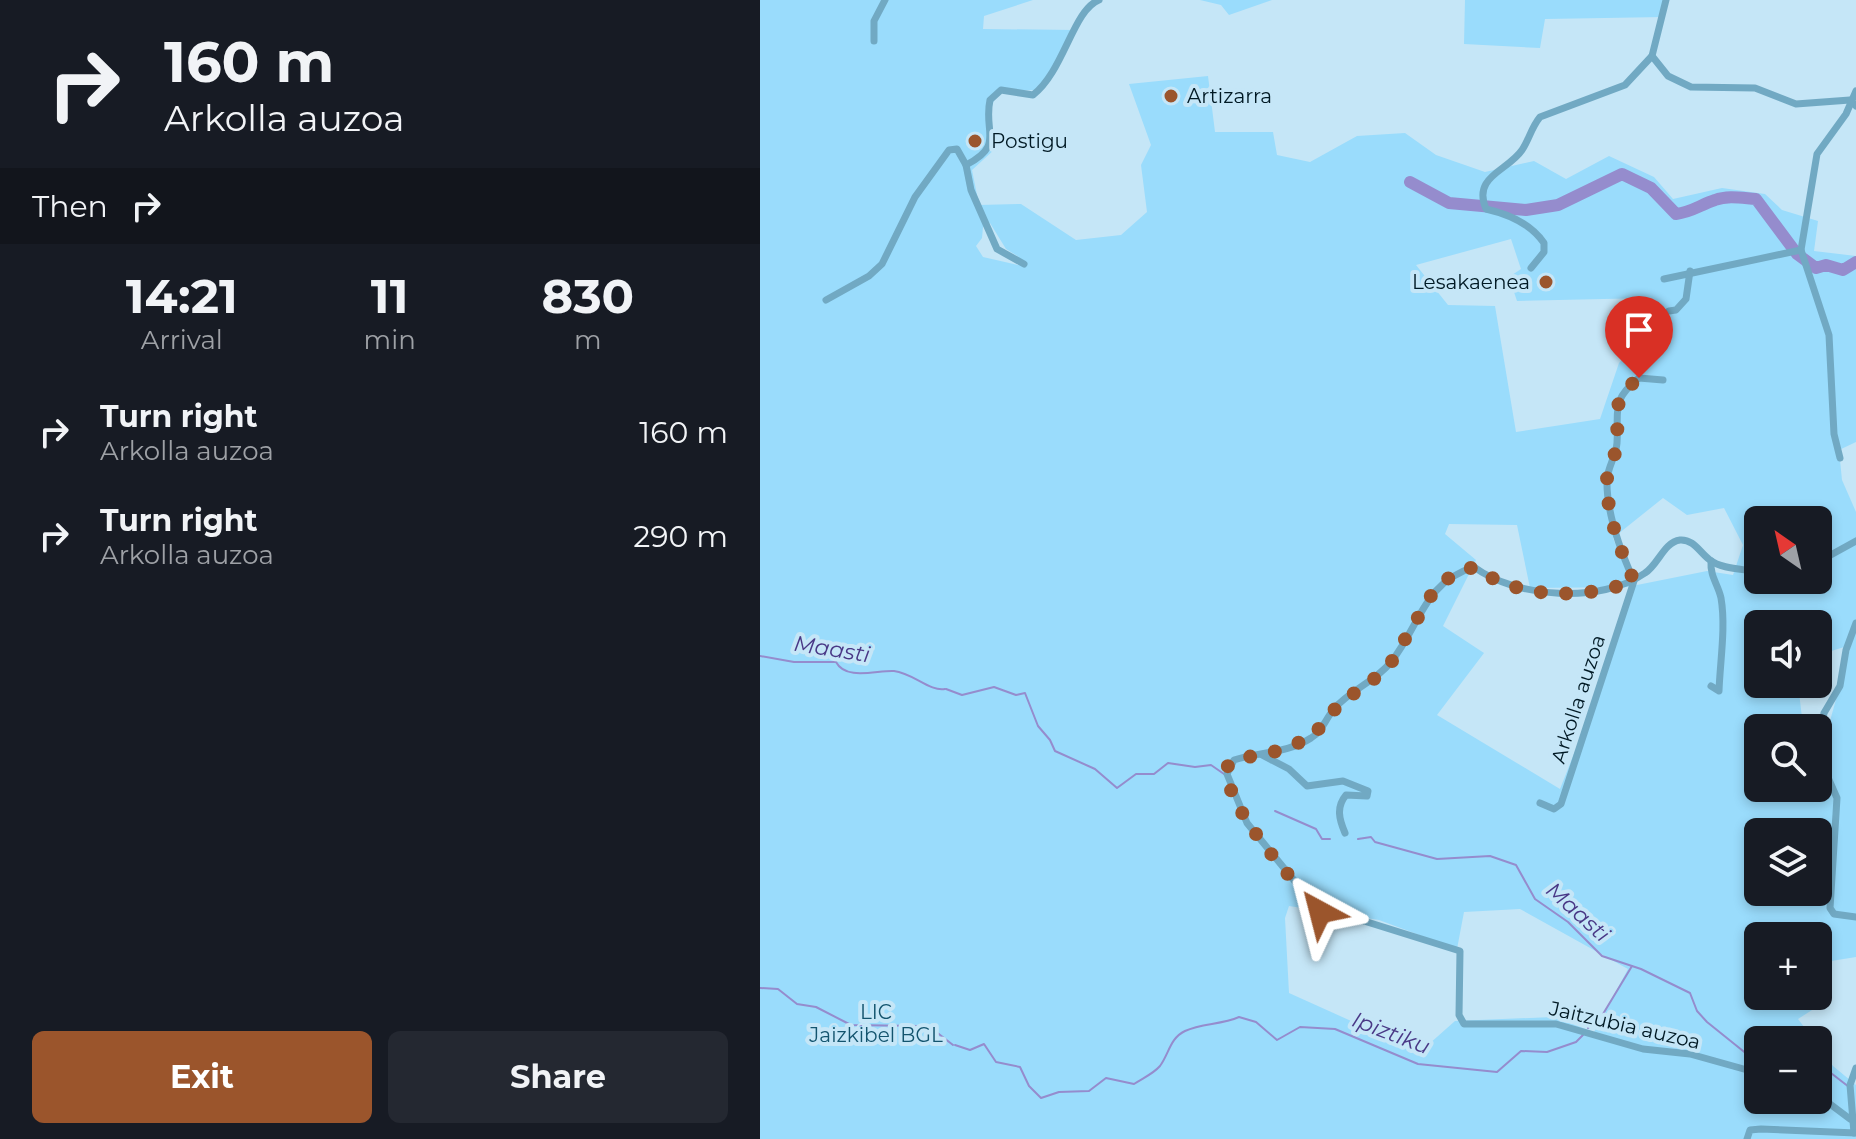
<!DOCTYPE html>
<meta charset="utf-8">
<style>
body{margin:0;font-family:Montserrat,sans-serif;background:#242831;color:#f1f3f6;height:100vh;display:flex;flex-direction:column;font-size:30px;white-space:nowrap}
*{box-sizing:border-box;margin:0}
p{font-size:26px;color:#9ea1a6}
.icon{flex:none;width:44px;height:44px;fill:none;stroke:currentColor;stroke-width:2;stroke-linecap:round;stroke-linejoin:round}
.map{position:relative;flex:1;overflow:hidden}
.drawer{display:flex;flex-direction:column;background:#171b24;width:760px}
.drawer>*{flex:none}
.top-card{background:#171b24;color:#f1f3f6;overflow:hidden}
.needle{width:52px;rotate:326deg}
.fabs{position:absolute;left:984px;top:506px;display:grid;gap:16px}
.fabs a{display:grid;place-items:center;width:88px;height:88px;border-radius:12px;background:#171b24;box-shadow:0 4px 12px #0003;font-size:40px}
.pin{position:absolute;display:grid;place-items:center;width:68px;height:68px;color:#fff;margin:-82px -34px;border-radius:50% 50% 50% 0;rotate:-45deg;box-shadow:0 0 8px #0007}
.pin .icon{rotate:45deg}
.me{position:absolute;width:88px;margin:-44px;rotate:322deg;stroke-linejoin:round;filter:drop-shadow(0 0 6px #0008)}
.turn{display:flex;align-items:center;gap:28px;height:168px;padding:0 32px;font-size:36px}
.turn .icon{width:104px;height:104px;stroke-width:2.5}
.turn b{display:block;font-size:56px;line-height:68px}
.then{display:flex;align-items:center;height:76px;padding:0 32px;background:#0003;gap:16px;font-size:30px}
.eta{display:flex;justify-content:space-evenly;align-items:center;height:136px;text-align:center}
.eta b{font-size:48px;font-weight:700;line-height:56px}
.cta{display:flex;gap:16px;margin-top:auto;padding:16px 32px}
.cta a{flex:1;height:92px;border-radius:12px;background:#9b552c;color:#fff;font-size:32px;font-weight:700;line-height:92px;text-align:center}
.cta a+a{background:#242831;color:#f1f3f6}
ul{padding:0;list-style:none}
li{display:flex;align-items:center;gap:24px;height:104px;padding:0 32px}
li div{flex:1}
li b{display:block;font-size:30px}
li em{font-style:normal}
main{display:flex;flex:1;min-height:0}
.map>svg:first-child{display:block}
.green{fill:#9adcfc;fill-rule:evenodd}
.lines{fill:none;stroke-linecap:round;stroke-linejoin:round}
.stream{stroke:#958ccd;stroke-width:2}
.river{stroke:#958ccd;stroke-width:12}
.street{stroke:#71a9c3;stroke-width:7}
.route{stroke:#9b552c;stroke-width:14;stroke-dasharray:0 25.2}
.poi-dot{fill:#9b552c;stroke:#c5e6f7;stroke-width:3}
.labels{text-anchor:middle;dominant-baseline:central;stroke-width:8;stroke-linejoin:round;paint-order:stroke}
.poi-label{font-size:20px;fill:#001924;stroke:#c5e6f7;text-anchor:start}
.street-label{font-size:20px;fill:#001924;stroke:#c5e6f7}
.park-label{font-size:20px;fill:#13546e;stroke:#c5e6f7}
.water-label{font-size:22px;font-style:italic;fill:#493886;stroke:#c5e6f7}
</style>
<main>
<section class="drawer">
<div class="top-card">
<div class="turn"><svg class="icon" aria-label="right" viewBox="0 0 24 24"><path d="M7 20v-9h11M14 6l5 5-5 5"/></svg><div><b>160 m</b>Arkolla auzoa</div></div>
<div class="then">Then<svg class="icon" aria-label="right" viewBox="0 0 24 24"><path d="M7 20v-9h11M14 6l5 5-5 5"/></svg></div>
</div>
<div class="eta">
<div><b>14:21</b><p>Arrival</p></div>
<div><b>11</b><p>min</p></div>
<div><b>830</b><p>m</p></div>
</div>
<ul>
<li><svg class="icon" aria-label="right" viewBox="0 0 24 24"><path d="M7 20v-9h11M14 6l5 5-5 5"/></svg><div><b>Turn right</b><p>Arkolla auzoa</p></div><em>160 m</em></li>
<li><svg class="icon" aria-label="right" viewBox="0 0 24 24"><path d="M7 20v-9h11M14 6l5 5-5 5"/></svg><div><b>Turn right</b><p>Arkolla auzoa</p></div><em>290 m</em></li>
</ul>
<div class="cta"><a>Exit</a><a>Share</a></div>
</section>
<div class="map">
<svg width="1096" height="1139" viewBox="0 0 1096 1139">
<rect width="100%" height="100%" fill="#c5e6f7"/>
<g class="green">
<path d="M 0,0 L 273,0 L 224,16 L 223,29 L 315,30 L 281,90 L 237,91 L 230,112 L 235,149 L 212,170 L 219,205 L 261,204 L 316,240 L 361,235 L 387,212 L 381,165 L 391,145 L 369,84 L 448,76 L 455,132 L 513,132 L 517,155 L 550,162 L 597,136 L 645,133 L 676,155 L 725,172 L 774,161 L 806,179 L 849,156 L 894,177 L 913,199 L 962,188 L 1005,194 L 1022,210 L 1058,221 L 1054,251 L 1096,256 L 1096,442 L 1079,450 L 1082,480 L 1096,512 L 1096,957 L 1065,962 L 1063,1003 L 1038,1019 L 1054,1040 L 998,1040 L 998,1100 L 1058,1100 L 1058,1046 L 1073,1066 L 1096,1085 L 1096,1139 L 0,1139 ZM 230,223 L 246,249 L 259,257 L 258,265 L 223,257 L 216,246 L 222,238 L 223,227 ZM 751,239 L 761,269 L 749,277 L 757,301 L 889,298 L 888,332 L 859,363 L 840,419 L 756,432 L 735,306 L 688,305 L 656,265 ZM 903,498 L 927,515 L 964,508 L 983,545 L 973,575 L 947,571 L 872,586 L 853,538 ZM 998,520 L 1058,520 L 1058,580 L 998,580 ZM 689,524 L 757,525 L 770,588 L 871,587 L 831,711 L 800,789 L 677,715 L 724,653 L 683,626 L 716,560 L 685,534 ZM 998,624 L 1058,624 L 1058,655 L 1091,645 L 1070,721 L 1043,726 L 1038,684 L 998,684 ZM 998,728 L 1058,728 L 1058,788 L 998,788 ZM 998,832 L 1058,832 L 1058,892 L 998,892 ZM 529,906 L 619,920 L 697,949 L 704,912 L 760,909 L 868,969 L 834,1032 L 793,1017 L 695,1021 L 660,1052 L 529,993 L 525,918 ZM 998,936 L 1058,936 L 1058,996 L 998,996 Z"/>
<polygon points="440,0 512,0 469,15 461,5"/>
<polygon points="705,0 906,0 904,17 785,19 780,48 704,44"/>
</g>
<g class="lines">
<g class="stream">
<path d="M 0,656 L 34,662 L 76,662 C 86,681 117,670 134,671 C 153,673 170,692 185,689"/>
<polyline points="186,689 202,695 234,687 256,695 265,693 278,726 290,740 295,751 335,769 357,788 376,774 394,774 408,763 435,767 451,765 464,774"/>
<polyline points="515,811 556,829 562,839 570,839"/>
<polyline points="598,839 611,837 615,842 677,859 730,856 756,865 775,899 808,922 842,956 881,969 930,993 937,1011 947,1022 998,1063"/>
<polyline points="0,988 18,989 37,1004 56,1007 91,1025 158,1026 175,1031 193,1045"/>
<polyline points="828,1028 843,1014 872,966"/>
<path d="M 195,1045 L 210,1050 L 224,1044 L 236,1062 L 260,1067 L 269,1086 L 281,1098 L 299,1092 L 329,1091 L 346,1078 L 374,1084 C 383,1078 393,1074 400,1066 C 409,1054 410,1038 425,1031 C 442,1023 461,1025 479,1017 L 496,1022 L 517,1040 L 540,1027 L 575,1029 L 658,1064 L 737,1072 L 761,1051 L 787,1052 L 816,1042 L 823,1035"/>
<polyline points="1058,1063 1089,1087"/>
</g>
<path class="river" d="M 650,182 L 689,203 L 766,210 L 798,205 L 862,174 L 891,188 L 916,214 C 932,212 940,205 955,200 C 968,195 982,198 996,199 L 1037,254 L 1056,268 L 1066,265 L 1083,270 L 1096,262"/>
<g class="street">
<polyline points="906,0 892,56 908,76 931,87 995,88 1036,104 1090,100 1096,106"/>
<polyline points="114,41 114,21 125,0"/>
<path d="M 264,264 L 237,249 L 211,190 L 206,165 C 245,145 223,132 230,100 L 241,90 L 273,95 C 304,71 313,10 339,0"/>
<path d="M 771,268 L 784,252 L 784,243 C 771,224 748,214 726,209 C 712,176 748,171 762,150 C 769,140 771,128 780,117 L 865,85 L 892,56"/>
<polyline points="904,279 1041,250"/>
<polyline points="66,300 109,276 122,264 155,197 189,150 197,149 206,165"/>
<polyline points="909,311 916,310 926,299 930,271"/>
<polyline points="1080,458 1074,434 1069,335 1041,250 1057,154 1086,114 1096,91"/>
<path d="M 951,561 C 950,577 958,584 961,598 C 966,627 960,662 959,691 L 951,686"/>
<polyline points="1058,562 1096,541"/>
<path d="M 998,572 C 984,569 961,569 950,560 C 940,553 934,539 920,540 C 904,542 898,565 885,573 C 841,604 756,598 714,567 C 663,583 661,624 631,662 C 615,682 590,690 574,709 C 566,718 562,732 551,738 C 528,753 499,752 474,760 L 467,774 L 487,823 L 560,912 L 604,921 L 700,951 L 699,1015 L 704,1024 L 796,1024 L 883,1049 L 930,1054 L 998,1073"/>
<polyline points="1096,623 1086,650 1080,686 1064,713 1061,732 1062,764 1077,798 1070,908 1074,914 1096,917"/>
<path d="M 502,755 L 529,769 L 547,786 L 583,781 L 608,791 L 607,796 L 586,795 C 576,807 579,819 585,833"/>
<path d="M 780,803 L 794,809 L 801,804 L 874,581 C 860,550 846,513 847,479 C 848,467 856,456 857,443 C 859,411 850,401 879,378 L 903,380"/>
<polyline points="1058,1095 1090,1119"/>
<polyline points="1094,1133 1090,1085 1096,1068"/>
<polyline points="987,1139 990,1130 1001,1129 1096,1133"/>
</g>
</g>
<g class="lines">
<path class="route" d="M 560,912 C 535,881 463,807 467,767 L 474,760 L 517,751 L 551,738 L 580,703 L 612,681 L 632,661 L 675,589 L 695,573 L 714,567 C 757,599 824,600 874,581 C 860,550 846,513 847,479 C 848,467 856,456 857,444 C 859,411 850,401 879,378"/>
</g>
<g class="poi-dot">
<circle cx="411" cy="96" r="8"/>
<circle cx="215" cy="141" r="8"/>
<circle cx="786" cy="282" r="8"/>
</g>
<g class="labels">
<g class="poi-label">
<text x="427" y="96">Artizarra</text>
<text x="231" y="141">Postigu</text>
<text x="770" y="282" text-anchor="end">Lesakaenea</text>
</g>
<g class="street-label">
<text transform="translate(818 699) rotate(-72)">Arkolla auzoa</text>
<text transform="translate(865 1025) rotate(13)">Jaitzubia auzoa</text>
</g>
<g class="park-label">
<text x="116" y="1012">LIC<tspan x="116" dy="23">Jaizkibel BGL</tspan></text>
</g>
<g class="water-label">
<text transform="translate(72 649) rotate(9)">Maasti</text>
<text transform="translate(818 912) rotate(42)">Maasti</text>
<text transform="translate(631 1033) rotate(21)">Ipiztiku</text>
</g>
</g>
</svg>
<div class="fabs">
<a><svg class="needle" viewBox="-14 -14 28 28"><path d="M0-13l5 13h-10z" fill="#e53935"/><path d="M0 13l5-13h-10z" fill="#9ea1a6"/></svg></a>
<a><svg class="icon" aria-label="sound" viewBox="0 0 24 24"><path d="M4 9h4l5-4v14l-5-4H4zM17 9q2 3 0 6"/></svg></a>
<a><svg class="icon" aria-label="search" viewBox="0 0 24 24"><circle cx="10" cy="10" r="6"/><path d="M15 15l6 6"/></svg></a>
<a><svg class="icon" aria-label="layers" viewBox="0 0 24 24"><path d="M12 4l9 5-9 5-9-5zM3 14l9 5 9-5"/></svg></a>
<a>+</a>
<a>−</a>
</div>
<div class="pin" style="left:879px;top:378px;background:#d93025"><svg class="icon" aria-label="arrive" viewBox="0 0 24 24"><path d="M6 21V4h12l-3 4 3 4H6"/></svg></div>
<svg class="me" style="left:560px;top:912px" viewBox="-20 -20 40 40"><path d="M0-17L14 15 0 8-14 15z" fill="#9b552c" stroke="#fff" stroke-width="4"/></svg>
</div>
</main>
